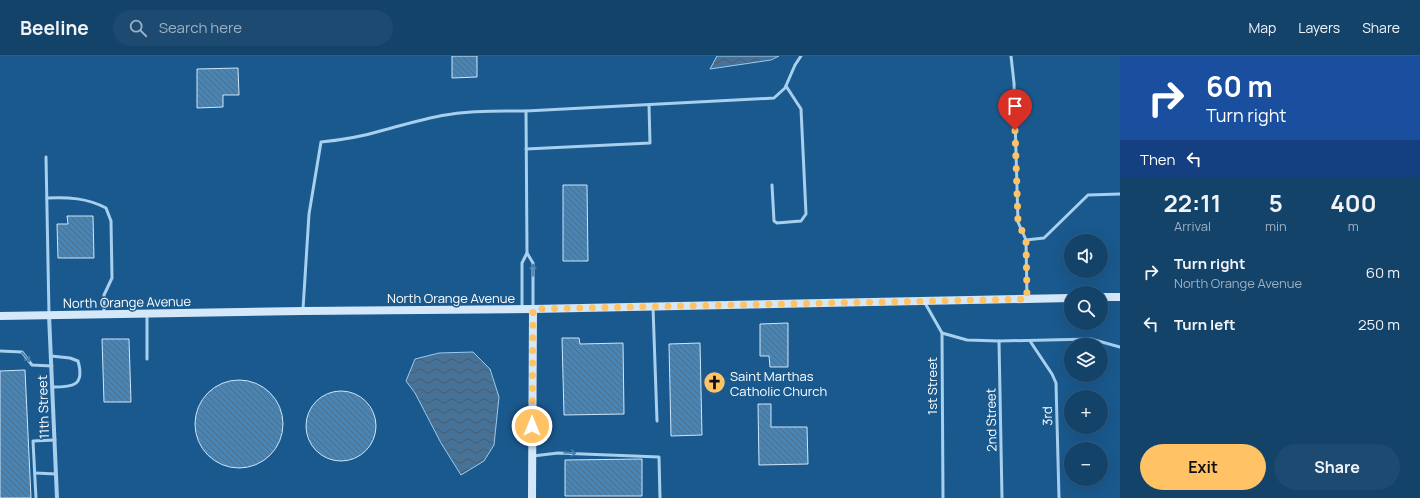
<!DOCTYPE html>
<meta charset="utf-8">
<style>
body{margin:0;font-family:Manrope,sans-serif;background:#1d4a70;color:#f1f3f6;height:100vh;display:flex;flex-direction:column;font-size:15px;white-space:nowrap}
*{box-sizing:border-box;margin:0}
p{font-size:13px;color:#9db0c1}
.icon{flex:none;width:22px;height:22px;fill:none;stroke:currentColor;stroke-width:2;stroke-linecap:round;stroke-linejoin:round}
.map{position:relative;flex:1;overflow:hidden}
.drawer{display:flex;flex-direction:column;background:#14436a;width:300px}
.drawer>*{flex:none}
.hud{background:#1a4fa0;color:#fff;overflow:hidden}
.controls{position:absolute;left:1064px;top:178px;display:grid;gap:8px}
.controls a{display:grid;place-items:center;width:44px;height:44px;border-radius:50%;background:#14436a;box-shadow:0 4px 16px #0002,0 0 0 1px #335c7e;font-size:20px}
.pin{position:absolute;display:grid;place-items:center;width:34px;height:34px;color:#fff;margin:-41px -17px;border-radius:50% 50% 50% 0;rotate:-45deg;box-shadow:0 0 4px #0007}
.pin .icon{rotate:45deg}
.me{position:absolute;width:44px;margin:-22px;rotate:0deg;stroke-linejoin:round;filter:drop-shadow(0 0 3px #0008)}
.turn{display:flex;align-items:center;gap:14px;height:84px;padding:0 20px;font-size:18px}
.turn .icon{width:52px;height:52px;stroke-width:2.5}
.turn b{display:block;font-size:28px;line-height:34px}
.then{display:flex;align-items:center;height:38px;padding:0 20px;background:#0003;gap:8px;font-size:15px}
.eta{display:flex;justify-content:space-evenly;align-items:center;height:68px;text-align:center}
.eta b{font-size:24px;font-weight:700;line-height:28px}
.primary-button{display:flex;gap:8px;margin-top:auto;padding:8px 20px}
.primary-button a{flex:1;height:46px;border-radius:24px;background:#ffc264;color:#111;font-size:16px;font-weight:700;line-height:46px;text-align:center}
.primary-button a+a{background:#1d4a70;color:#f1f3f6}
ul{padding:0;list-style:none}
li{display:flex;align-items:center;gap:12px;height:52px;padding:0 20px}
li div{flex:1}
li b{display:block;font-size:15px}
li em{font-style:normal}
header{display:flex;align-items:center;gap:24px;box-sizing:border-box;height:56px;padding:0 20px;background:#14436a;border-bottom:1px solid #335c7e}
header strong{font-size:19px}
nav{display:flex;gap:22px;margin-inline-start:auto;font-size:14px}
.search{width:280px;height:36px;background:#1d4a70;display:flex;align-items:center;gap:10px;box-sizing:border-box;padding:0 14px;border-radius:22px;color:#9db0c1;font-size:15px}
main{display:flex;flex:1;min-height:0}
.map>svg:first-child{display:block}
.water{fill:url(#water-waves);stroke:#9acbf0}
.building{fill:url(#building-back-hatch);stroke:#cde6fa}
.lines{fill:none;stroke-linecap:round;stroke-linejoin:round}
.lane{stroke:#a7cfee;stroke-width:3}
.street{stroke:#a7cfee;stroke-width:4}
.secondary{stroke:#d4e8fa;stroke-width:8}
.oneway{stroke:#447caa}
.route{stroke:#ffc264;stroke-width:7;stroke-dasharray:0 12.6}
.labels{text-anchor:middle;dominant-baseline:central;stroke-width:3;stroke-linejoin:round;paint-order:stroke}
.street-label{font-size:13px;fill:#fff;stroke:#1a598d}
.poi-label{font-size:13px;fill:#fff;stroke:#1a598d;text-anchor:start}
</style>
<header>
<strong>Beeline</strong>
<div class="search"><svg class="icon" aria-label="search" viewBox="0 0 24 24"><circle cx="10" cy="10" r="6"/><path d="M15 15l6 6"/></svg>Search here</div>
<nav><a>Map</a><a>Layers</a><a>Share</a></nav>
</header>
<main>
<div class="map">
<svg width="1120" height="442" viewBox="0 0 1120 442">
<defs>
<pattern id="water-waves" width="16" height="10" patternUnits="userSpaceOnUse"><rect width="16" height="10" fill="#467297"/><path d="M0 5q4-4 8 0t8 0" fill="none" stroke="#4a5b6a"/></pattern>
<pattern id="building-back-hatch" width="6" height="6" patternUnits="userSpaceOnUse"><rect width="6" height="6" fill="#4785b7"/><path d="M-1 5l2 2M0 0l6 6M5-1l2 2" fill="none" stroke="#496e8c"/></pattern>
</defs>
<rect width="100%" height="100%" fill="#1a598d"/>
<g class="water">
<polygon points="717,0 779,0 771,4 710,13"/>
<polygon points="473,296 490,313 499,341 494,389 484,405 461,419 441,387 415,337 406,325 415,303 439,297"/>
</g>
<g class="building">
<polygon points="452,0 477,0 477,21 452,22"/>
<polygon points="238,12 239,39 223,39 223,51 197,52 197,13"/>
<polygon points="563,129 587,129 588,205 563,205"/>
<polygon points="67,160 93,160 94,202 58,202 57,168 68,168"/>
<polygon points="788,267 788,311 770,311 769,300 760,300 760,268"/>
<polygon points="562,282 579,282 580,288 623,287 624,358 564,359"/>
<polygon points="102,283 129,283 131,346 104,346"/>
<polygon points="700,287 702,379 671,380 669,288"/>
<polygon points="25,314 31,442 0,442 0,315"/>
<circle cx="239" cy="368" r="44"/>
<circle cx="341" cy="370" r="35"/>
<polygon points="758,348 771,348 771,371 807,371 808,408 759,409"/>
<polygon points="642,403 642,440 565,440 565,404"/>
</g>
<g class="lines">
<g class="lane">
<polyline points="1011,0 1014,27 1018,166 1026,184 1027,242"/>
<polyline points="526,93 650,87 649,49"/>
<polyline points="46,101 49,259"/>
<polyline points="772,129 774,165 777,167 801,165 806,158 801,53 786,30"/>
<path d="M 47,142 C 68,141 87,142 106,152 L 111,165 L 112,222 L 104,239 L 104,258"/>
<polyline points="1026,184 1044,182 1088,139 1120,138"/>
<polyline points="527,197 526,55 774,42 785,32 795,9 801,0"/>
<polyline points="925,247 942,277 943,442"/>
<polyline points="653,251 657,365"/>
<path d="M 303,253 L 309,158 L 321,86 C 342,84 364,80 384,74 C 407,68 429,61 452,58 C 476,54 501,55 526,55"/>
<polyline points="522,253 522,207 527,197 533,207 533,251"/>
<polyline points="147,259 147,303"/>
<polyline points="942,277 967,284 999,285 1091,283 1120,291"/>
<polyline points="999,285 1002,442"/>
<polyline points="1030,285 1052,318 1056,327 1059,442"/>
<polyline points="0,295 22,296 32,309 52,310"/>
<path d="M 51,300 L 70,302 L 78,305 C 85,330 73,331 53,331"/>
<polyline points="533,400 558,397 659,401 660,442"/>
<polyline points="35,417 56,418"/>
<polyline points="36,442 33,385 55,384"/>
</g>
<polyline class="street" points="49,259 57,442"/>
<g class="secondary">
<polyline points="1101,241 1120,241"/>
<polyline points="0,260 303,255 533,253 1071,242"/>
<polyline points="532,442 533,253"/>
</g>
</g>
<defs><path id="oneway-shaft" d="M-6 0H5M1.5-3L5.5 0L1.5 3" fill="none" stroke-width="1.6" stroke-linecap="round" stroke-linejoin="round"/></defs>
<g class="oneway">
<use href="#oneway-shaft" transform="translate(533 214) rotate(-90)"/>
<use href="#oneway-shaft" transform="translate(26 301) rotate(50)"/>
<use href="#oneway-shaft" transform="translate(570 397) rotate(2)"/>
</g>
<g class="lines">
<polyline class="route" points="532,370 533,253 1027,243 1026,184 1018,166 1015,74"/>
</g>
<defs>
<symbol id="church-disc" viewBox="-11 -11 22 22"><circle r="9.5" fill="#ffc264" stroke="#1a598d"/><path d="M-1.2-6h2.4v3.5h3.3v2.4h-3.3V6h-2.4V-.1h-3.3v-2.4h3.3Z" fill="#111"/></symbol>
</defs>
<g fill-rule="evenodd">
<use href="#church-disc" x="702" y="314" width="25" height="25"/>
</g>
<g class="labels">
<g class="street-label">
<text x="451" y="242">North Orange Avenue</text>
<text transform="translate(127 246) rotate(-1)">North Orange Avenue</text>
<text transform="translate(932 330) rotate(-90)">1st Street</text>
<text transform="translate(43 351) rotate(-92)">11th Street</text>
<text transform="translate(1047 360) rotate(-91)">3rd</text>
<text transform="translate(991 364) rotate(-91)">2nd Street</text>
</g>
<g class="poi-label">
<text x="730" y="320">Saint Marthas<tspan x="730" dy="15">Catholic Church</tspan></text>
</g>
</g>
</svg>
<div class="controls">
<a><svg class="icon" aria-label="sound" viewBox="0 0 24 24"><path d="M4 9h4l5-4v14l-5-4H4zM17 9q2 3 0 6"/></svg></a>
<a><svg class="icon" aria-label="search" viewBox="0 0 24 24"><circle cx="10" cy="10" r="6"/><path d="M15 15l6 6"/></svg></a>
<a><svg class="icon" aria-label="layers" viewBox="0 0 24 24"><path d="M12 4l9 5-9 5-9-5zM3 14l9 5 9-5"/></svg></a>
<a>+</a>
<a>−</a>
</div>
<div class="pin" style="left:1015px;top:74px;background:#d93025"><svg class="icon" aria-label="arrive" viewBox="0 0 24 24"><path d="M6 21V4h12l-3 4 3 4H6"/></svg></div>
<svg class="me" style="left:532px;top:370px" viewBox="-20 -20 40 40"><circle r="17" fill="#ffc264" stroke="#fff" stroke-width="3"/><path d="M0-11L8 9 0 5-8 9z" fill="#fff"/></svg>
</div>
<section class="drawer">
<div class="hud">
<div class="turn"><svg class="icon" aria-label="right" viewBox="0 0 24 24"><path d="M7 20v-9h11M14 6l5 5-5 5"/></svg><div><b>60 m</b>Turn right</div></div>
<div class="then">Then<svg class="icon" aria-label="left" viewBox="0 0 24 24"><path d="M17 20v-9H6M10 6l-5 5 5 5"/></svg></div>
</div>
<div class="eta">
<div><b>22:11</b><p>Arrival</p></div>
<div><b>5</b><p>min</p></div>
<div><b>400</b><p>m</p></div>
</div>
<ul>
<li><svg class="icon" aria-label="right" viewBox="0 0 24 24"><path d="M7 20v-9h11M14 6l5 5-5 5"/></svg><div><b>Turn right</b><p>North Orange Avenue</p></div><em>60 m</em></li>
<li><svg class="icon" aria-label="left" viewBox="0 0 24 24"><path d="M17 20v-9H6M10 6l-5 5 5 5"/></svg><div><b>Turn left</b></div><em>250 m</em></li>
</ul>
<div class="primary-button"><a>Exit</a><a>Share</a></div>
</section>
</main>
